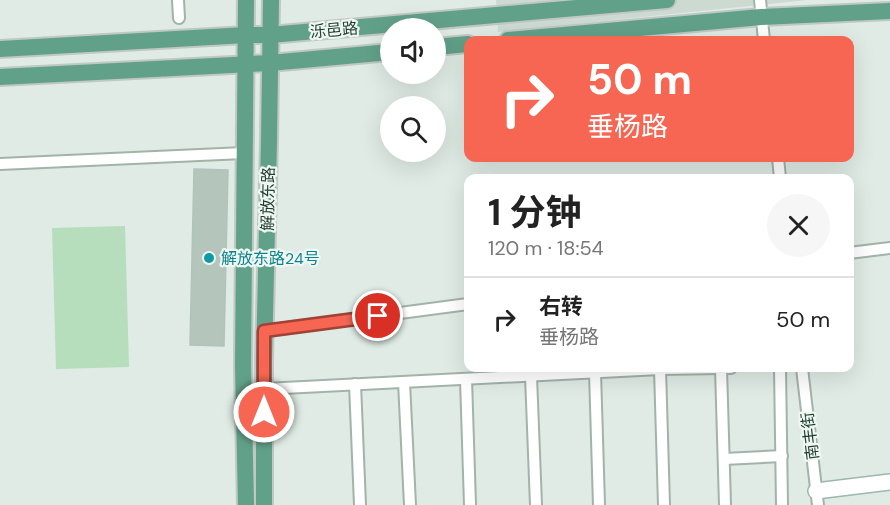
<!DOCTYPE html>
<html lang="zh">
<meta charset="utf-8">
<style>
body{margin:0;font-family:"DM Sans","Noto Sans SC",sans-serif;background:#f6f6f6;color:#222;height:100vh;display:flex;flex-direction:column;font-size:22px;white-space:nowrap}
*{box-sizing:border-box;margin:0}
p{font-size:20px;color:#767676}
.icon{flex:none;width:33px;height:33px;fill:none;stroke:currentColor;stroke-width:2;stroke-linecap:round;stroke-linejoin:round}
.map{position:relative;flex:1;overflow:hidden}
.side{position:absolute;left:464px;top:174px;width:390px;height:198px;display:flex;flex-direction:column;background:#fff;border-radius:12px;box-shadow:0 6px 24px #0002}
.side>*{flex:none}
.guide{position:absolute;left:464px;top:36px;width:390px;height:126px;border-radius:12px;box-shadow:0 6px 24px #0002;background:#f66652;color:#fff;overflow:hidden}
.controls{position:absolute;left:380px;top:18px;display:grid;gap:12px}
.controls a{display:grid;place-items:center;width:66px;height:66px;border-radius:50%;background:#fff;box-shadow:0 6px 24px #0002;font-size:30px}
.pin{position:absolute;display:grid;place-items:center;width:51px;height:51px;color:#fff;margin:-26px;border:3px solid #fff;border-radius:50%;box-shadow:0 2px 6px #0007}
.me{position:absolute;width:66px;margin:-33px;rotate:0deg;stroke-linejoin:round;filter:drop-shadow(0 0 4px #0008)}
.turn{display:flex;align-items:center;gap:21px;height:126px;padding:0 24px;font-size:27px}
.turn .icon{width:78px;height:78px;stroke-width:2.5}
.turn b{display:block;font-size:42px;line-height:51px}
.round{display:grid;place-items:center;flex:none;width:63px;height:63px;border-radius:32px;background:#f6f6f6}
.headline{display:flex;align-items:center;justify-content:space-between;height:102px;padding:0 24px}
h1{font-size:36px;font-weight:700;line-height:45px}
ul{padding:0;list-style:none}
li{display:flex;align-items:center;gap:18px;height:84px;padding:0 24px;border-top:2px solid #e0e0e0}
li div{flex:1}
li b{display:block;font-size:22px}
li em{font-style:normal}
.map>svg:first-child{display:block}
.built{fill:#cddad2}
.green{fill:#b6ddbc}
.building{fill:#b4c5bc;stroke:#b1c4ba;stroke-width:1.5}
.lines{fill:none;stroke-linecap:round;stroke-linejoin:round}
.street-casing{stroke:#a2b3aa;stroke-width:14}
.secondary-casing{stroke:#9db7aa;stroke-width:18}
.primary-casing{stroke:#c0c8c5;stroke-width:20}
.street{stroke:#fff;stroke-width:10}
.secondary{stroke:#fff;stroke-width:15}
.primary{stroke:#62a189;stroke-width:16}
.route-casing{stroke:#a04235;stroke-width:15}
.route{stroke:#f66652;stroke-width:10}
.culture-dot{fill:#0f9aa8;stroke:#eff7f2;stroke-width:2}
.labels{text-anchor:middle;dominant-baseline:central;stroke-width:4.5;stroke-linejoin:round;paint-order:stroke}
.street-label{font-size:16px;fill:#1f3b30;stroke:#eff7f2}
.culture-label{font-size:16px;fill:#0d838f;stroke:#eff7f2;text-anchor:start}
</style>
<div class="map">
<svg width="890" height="505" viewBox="0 0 890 505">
<rect width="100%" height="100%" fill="#dfebe4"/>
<polygon class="built" points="496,0 807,0 498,32"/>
<polygon class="green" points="125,226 129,367 56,369 52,228"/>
<polygon class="building" points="194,169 228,170 224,346 190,345"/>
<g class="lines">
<defs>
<g id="street">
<polyline points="178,0 179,18"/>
<polyline points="760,0 764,40"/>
<polyline points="778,158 780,178"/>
<polyline points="0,164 244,153"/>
<polyline points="849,253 890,248"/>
<polyline points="264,331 468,304"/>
<polyline points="780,368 782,505"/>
<polyline points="802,368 818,505"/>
<polyline points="660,369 664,505"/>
<polyline points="595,372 599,505"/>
<polyline points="531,376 536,505"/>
<polyline points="466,379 470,505"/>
<polyline points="404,382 410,505"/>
<polyline points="355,384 360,505"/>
<polyline points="264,389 660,369 721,368"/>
<polyline points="724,459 782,456"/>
<polyline points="725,505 721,368 731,368"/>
</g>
<polyline id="secondary" points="816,491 890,482"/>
<g id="primary">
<polyline points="508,40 761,17 890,11"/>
<polyline points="435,47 468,44"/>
<polyline points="0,49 246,35 270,35 667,0"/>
<polyline points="0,77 270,63 390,52"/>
<polyline points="246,505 243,366 246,0"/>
<polyline points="264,505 264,360 269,140 271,0"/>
</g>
</defs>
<use href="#street" class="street-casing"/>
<use href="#secondary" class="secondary-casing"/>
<use href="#primary" class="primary-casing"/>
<use href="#street" class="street"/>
<use href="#secondary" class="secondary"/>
<use href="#primary" class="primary"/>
</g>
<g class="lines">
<defs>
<polyline id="route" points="264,412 264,331 378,316"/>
</defs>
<use href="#route" class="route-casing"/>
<use href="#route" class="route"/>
</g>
<circle class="culture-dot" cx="209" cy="258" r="6"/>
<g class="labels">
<g class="street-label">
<text transform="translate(334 30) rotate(-5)">泺邑路</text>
<text transform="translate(268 199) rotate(-89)">解放东路</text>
<text transform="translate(810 436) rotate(-97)">南丰街</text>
</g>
<g class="culture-label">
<text x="221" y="258">解放东路24号</text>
</g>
</g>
</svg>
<div class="controls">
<a><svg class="icon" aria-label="sound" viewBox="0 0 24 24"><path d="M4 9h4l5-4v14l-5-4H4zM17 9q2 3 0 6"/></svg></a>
<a><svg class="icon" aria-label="search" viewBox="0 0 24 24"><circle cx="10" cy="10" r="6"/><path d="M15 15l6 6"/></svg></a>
</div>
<div class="pin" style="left:378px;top:316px;background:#d93025"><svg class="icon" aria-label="arrive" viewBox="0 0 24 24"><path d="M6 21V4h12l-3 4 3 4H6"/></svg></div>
<svg class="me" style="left:264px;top:412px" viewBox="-20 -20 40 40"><circle r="17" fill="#f66652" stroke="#fff" stroke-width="3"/><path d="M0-11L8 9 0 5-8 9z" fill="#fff"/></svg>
<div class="guide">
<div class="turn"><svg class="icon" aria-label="right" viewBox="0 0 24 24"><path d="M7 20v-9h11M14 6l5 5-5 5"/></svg><div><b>50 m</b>垂杨路</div></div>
</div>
<section class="side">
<div class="headline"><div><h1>1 分钟</h1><p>120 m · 18:54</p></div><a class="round"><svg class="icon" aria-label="close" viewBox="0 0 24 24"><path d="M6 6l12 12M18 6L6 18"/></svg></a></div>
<ul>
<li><svg class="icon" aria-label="right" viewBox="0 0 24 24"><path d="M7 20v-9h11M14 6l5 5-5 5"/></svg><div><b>右转</b><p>垂杨路</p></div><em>50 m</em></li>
</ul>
</section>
</div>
